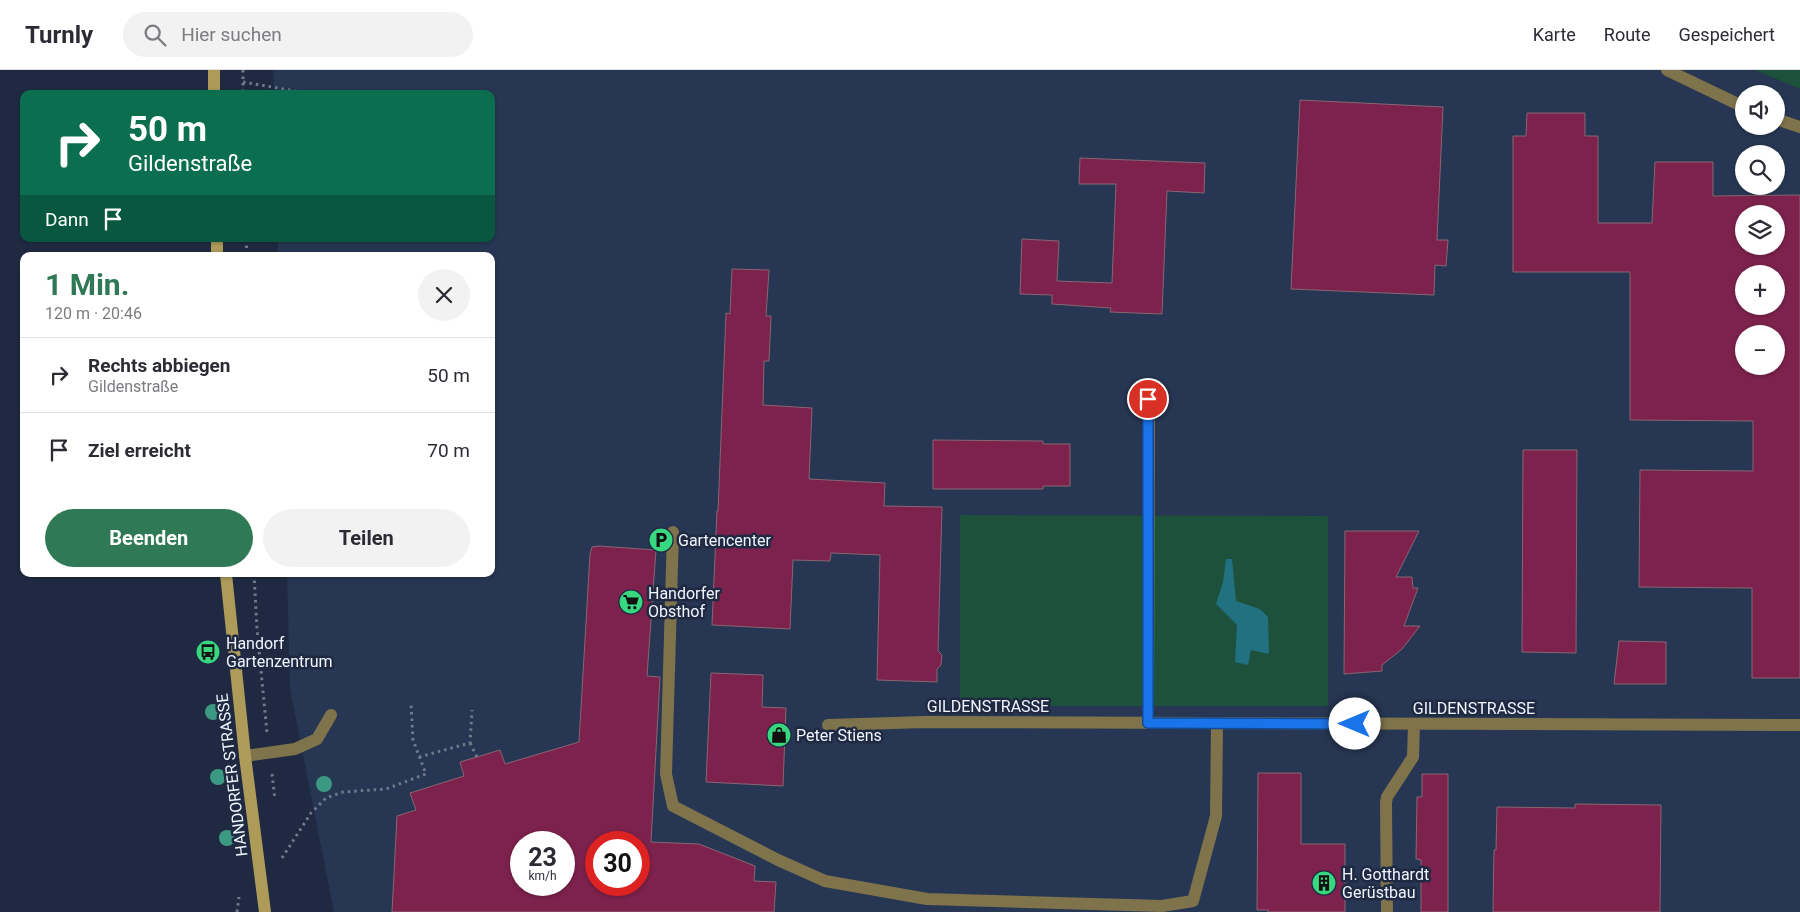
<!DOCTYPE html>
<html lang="de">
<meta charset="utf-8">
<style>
body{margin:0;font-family:Roboto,sans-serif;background:#f2f2f3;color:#2b2b33;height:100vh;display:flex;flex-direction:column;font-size:19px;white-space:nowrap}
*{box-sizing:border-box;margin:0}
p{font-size:16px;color:#7c7c81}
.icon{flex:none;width:28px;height:28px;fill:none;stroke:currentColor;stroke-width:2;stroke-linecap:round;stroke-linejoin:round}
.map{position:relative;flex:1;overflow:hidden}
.drawer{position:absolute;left:20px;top:182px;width:475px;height:325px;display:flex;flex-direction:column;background:#fff;border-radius:10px;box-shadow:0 1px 4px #0004}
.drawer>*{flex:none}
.guide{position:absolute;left:20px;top:20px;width:475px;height:152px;border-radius:10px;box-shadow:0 1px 4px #0004;background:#0b6e4f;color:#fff;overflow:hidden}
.buttons{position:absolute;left:1735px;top:15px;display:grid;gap:10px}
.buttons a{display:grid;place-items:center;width:50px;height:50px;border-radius:50%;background:#fff;box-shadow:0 1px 4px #0004;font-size:25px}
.speed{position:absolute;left:510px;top:761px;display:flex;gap:10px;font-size:25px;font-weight:700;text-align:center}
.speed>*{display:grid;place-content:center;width:65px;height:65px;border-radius:50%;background:#fff;box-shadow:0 1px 4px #0004;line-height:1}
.speed small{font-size:12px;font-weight:400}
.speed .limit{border:8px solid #d22;background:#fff;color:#111}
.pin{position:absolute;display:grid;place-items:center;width:42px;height:42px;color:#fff;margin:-21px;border:2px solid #fff;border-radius:50%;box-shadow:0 1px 5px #0007}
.me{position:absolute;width:55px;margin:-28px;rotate:270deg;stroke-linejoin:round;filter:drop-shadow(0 0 4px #0008)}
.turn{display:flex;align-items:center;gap:18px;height:105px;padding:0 25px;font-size:22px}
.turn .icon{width:65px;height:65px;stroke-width:2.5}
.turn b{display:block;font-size:35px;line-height:42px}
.then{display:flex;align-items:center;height:48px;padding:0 25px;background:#0003;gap:10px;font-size:19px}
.round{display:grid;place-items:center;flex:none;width:52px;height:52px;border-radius:26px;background:#f2f2f3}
.headline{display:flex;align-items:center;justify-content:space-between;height:85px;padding:0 25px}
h1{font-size:30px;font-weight:700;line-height:38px;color:#307956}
.action{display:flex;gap:10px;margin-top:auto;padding:10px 25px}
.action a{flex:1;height:58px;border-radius:30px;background:#307956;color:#fff;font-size:20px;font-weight:700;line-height:58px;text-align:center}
.action a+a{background:#f2f2f3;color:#2b2b33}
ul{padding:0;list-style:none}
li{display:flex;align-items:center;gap:15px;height:75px;padding:0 25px;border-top:1px solid #e1e1e2}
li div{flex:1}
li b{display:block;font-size:19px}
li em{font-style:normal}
header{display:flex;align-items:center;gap:30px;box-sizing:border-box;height:70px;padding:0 25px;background:#fff;border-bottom:1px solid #e1e1e2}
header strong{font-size:24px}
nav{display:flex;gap:28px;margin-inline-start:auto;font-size:18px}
.search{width:350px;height:45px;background:#f2f2f3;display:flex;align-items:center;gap:12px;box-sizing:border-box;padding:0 18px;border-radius:28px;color:#7c7c81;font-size:19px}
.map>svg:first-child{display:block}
.built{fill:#273652;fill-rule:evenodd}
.green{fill:#1d513c}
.water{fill:#217180}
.building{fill:#7c224c;stroke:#886672;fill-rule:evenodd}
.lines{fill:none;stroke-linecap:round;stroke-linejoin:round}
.path{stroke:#71798b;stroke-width:3;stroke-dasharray:2.5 4;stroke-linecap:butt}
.lane{stroke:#7e734b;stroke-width:12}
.street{stroke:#7e734b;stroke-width:12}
.secondary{stroke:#ae9b5a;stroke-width:12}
.tree{fill:#3d9a82}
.route-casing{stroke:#114b97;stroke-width:12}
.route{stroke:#1a73e8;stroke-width:9}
.labels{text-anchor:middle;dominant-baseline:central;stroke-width:5;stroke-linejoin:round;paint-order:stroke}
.poi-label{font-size:16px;fill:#f0f5fe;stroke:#1f2a42;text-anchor:start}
.street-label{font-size:16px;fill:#f0f5fe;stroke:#1f2a42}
</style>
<header>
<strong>Turnly</strong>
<div class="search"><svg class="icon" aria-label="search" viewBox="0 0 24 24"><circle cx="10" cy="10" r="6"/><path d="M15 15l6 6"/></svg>Hier suchen</div>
<nav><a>Karte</a><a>Route</a><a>Gespeichert</a></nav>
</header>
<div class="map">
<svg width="1800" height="842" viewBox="0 0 1800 842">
<rect width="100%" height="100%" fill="#1f2a42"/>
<path class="built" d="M 273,0 L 1755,0 L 1800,19 L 1800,842 L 334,842 L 290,619 L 287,504 L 491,504 L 491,186 L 278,186 L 278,169 L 491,169 L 491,24 L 274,24 ZM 1744,24 L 1776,24 L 1776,56 L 1744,56 ZM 1744,84 L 1776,84 L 1776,116 L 1744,116 ZM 1744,144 L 1776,144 L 1776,176 L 1744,176 ZM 1744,204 L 1776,204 L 1776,236 L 1744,236 ZM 1744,264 L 1776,264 L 1776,296 L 1744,296 ZM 521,772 L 564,772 L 564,815 L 521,815 ZM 596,772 L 639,772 L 639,815 L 596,815 Z"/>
<g class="green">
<polygon points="1755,0 1800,0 1800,19"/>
<polygon points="960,445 1328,446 1328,636 960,636"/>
</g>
<polygon class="water" points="1226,489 1232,489 1236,531 1260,539 1268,547 1269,584 1251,580 1248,595 1235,592 1237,555 1216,534 1223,512"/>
<g class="building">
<polygon points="1300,30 1443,37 1437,170 1448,170 1446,196 1435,195 1434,225 1291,219"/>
<path d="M 1527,43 L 1585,43 L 1585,66 L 1598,66 L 1598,153 L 1652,153 L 1655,92 L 1713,92 L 1713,126 L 1800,125 L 1800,608 L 1752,608 L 1752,518 L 1639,517 L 1640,400 L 1753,401 L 1753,351 L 1630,350 L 1630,202 L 1513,202 L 1513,66 L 1526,66 ZM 1744,144 L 1776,144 L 1776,176 L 1744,176 ZM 1744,204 L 1776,204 L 1776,236 L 1744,236 ZM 1744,264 L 1776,264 L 1776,296 L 1744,296 Z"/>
<polygon points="1080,88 1205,93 1204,123 1167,121 1162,244 1110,242 1111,238 1052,234 1052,225 1020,224 1022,169 1059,171 1057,211 1112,213 1116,114 1079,114"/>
<polygon points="732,199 769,200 766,246 771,246 769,291 764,291 763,335 812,338 809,409 885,413 884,436 942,437 938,581 942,585 941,595 937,599 937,612 877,610 880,485 831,483 830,491 793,490 790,559 712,555 717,441 718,441 726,243 730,244"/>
<polygon points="933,370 1043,371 1043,374 1070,374 1070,416 1043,416 1043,419 933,419"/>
<polygon points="1523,380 1577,380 1576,583 1522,582"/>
<polygon points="1345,461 1419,461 1396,507 1412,507 1413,518 1418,518 1404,556 1420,556 1402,579 1382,595 1382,601 1344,604"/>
<path d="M 599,476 L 656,480 L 647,606 L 660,607 L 651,772 L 699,774 L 755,796 L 754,811 L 776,812 L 774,842 L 392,842 L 397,746 L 416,740 L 410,723 L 464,706 L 460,692 L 500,680 L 505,694 L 579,672 L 590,484 L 592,477 ZM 521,772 L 564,772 L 564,815 L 521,815 ZM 596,772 L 639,772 L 639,815 L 596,815 Z"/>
<polygon points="1619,571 1666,572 1666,614 1614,614"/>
<polygon points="711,603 763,605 762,637 786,638 783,716 706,712"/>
<polygon points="1258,703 1301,703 1301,774 1345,774 1345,842 1268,842 1268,840 1257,840"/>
<polygon points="1422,704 1448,704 1448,842 1421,842 1421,790 1416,789 1417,727 1422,727"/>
<polygon points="1575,734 1661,735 1660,842 1493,842 1494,780 1496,780 1497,737 1575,738"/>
</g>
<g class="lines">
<g class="path">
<polyline points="243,0 243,24"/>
<polyline points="243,12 312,24"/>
<polyline points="246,169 247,186"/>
<polyline points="254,504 257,559 267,663"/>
<polyline points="470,673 477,687"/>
<polyline points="419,687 470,673 472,640"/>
<polyline points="272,704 275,730"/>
<polyline points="282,788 311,743 326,728 343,722 386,719 426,704 413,670 411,633"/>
<polyline points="237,842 239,827"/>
</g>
<g class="lane">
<polyline points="673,462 666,704 673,736 778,790 825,811 927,829 1162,836 1193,831 1216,746 1217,653"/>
<polyline points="245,686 295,679 317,669 331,645"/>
<polyline points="1387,842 1386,733 1387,727 1413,687 1414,654"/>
</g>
<g class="street">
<polyline points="1667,0 1744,37"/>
<polyline points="1776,49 1800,57"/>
<polyline points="1148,653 1149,329"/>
<polyline points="828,655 925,652 1800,655"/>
</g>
<g class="secondary">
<polyline points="214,0 214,24"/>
<polyline points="217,169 217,186"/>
<polyline points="226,504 245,686 265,842"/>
</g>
</g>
<g class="tree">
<circle cx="213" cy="642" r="8"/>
<circle cx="218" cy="707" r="8"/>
<circle cx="324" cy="714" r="8"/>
<circle cx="227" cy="768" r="8"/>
</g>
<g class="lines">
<defs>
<polyline id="route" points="1148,329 1148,653 1355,654"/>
</defs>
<use href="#route" class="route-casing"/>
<use href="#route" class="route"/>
</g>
<defs>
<symbol id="parking-disc" viewBox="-11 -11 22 22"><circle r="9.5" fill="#37d880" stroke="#1f2a42"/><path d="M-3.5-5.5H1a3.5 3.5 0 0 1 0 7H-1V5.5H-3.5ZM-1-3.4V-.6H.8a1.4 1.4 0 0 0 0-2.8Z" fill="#111"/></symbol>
<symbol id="supermarket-disc" viewBox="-11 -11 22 22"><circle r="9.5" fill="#37d880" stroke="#1f2a42"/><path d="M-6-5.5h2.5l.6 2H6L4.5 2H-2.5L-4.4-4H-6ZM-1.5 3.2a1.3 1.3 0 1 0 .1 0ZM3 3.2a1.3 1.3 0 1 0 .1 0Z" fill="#111"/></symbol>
<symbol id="bus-disc" viewBox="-11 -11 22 22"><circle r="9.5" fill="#37d880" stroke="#1f2a42"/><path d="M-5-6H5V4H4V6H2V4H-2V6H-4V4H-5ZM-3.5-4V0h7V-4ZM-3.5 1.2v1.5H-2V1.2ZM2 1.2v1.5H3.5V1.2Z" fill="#111"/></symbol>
<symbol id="shop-disc" viewBox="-11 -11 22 22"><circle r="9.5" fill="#37d880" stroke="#1f2a42"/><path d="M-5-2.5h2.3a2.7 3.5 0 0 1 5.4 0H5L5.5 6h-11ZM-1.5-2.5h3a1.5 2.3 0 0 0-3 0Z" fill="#111"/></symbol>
<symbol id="building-disc" viewBox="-11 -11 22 22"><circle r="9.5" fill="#37d880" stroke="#1f2a42"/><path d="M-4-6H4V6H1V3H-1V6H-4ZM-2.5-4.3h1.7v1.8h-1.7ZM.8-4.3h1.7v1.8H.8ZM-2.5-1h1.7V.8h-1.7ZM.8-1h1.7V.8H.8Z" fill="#111"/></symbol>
</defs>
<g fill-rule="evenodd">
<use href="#parking-disc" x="647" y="456" width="28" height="28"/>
<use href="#supermarket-disc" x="617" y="518" width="28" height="28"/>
<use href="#bus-disc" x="194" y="568" width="28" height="28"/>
<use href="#shop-disc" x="765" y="651" width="28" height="28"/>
<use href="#building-disc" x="1310" y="799" width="28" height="28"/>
</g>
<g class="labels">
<g class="poi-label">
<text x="678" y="470">Gartencenter</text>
<text x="648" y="523">Handorfer<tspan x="648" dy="18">Obsthof</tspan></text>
<text x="226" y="573">Handorf<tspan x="226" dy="18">Gartenzentrum</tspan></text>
<text x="796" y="665">Peter Stiens</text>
<text x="1342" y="804">H. Gotthardt<tspan x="1342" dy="18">Gerüstbau</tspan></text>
</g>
<g class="street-label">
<text x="988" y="636">GILDENSTRASSE</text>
<text x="1474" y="638">GILDENSTRASSE</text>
<text transform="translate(232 705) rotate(-97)">HANDORFER STRASSE</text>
</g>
</g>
</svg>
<div class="buttons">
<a><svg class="icon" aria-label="sound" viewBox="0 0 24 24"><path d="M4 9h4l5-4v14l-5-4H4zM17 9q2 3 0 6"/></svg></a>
<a><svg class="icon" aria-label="search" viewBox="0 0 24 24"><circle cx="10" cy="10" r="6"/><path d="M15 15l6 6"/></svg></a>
<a><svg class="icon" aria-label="layers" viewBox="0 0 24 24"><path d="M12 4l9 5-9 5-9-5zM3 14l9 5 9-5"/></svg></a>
<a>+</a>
<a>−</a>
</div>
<div class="speed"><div>23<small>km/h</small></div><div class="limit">30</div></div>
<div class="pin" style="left:1148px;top:329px;background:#d93025"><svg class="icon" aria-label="arrive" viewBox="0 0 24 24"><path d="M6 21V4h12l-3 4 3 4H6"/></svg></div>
<svg class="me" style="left:1355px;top:654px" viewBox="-20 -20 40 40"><circle r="19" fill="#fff"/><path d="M0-13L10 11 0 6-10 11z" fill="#1a73e8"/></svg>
<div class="guide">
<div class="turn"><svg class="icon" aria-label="right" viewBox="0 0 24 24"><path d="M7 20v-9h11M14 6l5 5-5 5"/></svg><div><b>50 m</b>Gildenstraße</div></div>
<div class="then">Dann<svg class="icon" aria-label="arrive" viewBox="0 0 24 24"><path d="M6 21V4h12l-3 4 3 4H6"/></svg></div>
</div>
<section class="drawer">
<div class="headline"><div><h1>1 Min.</h1><p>120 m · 20:46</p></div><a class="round"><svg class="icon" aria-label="close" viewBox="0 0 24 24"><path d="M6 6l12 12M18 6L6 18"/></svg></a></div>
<ul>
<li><svg class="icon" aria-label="right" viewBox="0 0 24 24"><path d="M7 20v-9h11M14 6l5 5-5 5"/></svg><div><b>Rechts abbiegen</b><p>Gildenstraße</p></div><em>50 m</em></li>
<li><svg class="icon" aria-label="arrive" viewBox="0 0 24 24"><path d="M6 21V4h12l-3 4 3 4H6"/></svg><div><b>Ziel erreicht</b></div><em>70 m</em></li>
</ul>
<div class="action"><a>Beenden</a><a>Teilen</a></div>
</section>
</div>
